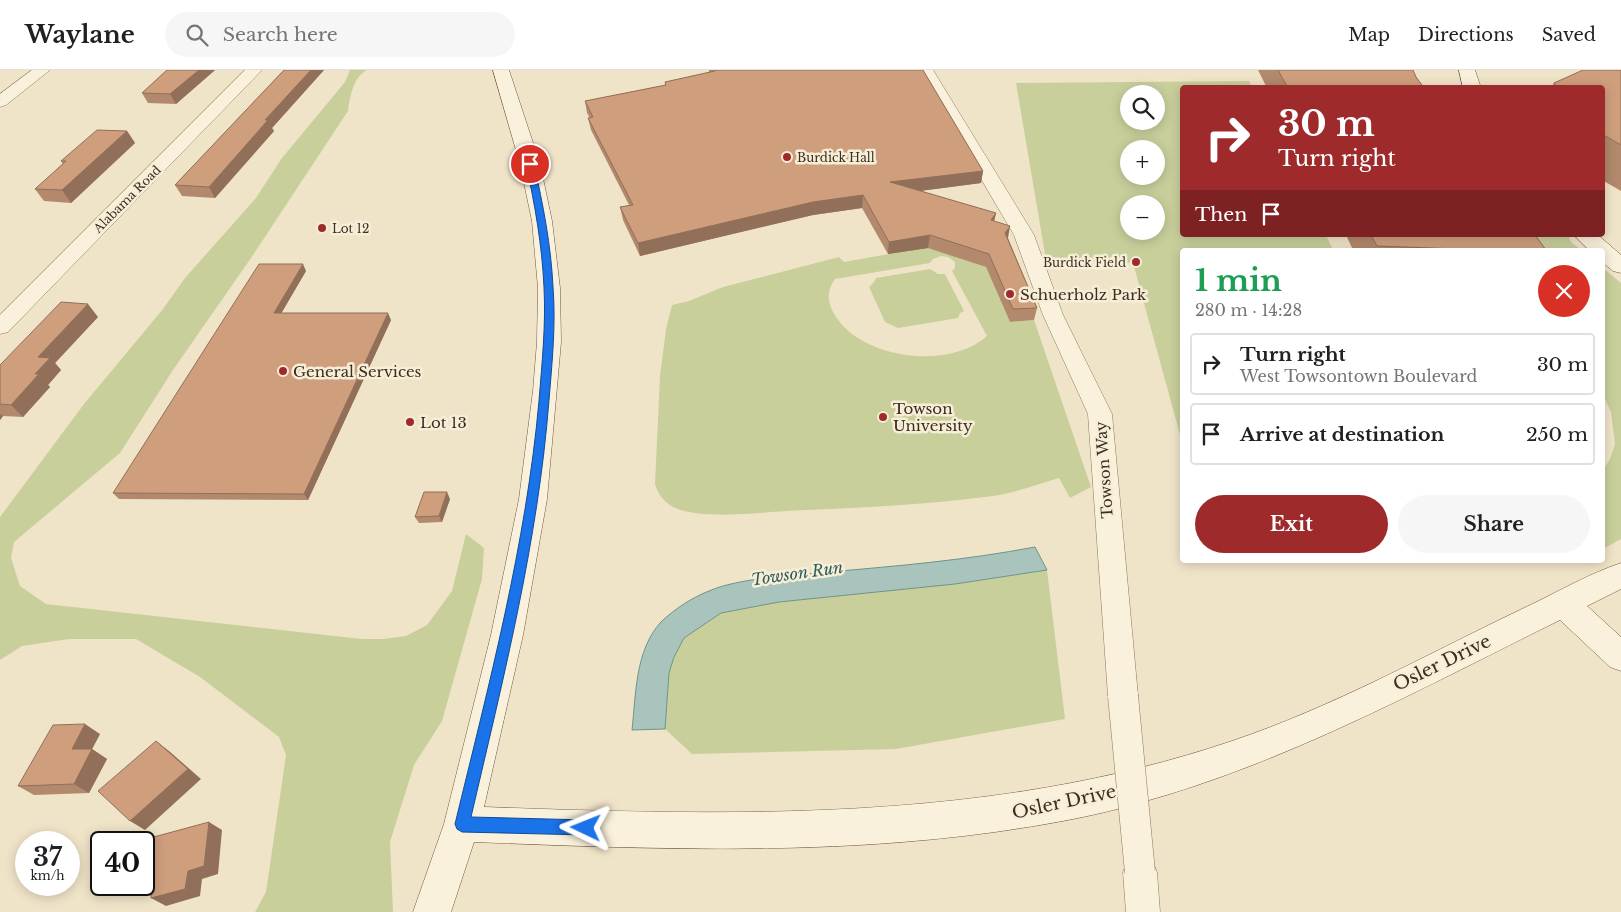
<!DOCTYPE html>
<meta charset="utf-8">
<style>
body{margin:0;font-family:"Libre Baskerville",serif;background:#f6f6f6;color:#202124;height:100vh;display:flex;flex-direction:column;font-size:19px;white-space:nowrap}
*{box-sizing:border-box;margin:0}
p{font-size:16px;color:#757577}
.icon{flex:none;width:28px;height:28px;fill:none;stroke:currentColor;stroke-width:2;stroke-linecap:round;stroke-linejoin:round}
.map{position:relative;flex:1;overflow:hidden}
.sheet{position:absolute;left:1180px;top:178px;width:425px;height:315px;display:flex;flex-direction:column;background:#fff;border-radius:5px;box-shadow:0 2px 12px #0003}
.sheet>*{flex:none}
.top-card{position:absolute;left:1180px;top:15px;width:425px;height:152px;border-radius:5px;box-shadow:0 2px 12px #0003;background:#9e2a2b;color:#fff;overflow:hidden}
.tools{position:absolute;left:1120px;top:15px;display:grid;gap:10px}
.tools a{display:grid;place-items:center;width:45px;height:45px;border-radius:50%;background:#fff;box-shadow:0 2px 12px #0003;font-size:25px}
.speed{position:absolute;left:15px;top:761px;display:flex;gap:10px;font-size:25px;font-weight:700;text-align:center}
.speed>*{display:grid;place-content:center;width:65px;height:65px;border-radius:50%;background:#fff;box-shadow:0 2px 12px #0003;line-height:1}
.speed small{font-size:12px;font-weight:400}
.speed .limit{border:2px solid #111;border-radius:8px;background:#fff;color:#111}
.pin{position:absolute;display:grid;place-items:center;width:42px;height:42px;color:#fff;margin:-21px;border:2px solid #fff;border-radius:50%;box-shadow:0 1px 5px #0007}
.me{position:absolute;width:55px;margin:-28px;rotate:272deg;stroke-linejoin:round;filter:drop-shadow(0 0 4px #0008)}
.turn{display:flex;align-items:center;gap:18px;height:105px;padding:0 15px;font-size:22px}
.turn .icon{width:65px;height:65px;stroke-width:2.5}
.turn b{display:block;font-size:35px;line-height:42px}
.then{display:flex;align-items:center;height:48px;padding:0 15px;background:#0003;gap:10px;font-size:19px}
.round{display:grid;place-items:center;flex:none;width:52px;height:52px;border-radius:26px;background:#f6f6f6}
.summary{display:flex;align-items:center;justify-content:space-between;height:85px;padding:0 15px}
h1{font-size:30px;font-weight:700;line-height:38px;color:#1e9e55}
.button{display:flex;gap:10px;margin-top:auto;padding:10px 15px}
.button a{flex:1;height:58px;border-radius:30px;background:#9e2a2b;color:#fff;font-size:20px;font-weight:700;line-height:58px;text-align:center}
.button a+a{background:#f6f6f6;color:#202124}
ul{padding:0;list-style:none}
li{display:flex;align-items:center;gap:15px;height:62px;margin:0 10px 8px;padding:0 5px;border:2px solid #e0e0e0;border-radius:5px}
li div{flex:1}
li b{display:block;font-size:19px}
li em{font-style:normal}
header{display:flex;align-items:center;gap:30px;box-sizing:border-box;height:70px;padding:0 25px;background:#fff;border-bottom:1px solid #e0e0e0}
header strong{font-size:24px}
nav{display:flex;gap:28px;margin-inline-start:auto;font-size:18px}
.search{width:350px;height:45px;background:#f6f6f6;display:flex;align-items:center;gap:12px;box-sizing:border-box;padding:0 18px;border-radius:28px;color:#757577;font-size:19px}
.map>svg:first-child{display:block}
.green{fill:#c9cf9b;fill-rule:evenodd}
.water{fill:#a9c4bc;stroke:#6f938a}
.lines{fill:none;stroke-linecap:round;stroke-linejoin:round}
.street-casing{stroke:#8d765c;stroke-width:1}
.secondary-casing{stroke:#6f573f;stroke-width:1}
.street{fill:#faf1dc;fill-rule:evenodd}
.secondary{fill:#faf1dc;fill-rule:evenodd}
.street-bridge-casing{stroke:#8d765c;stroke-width:31;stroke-linecap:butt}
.street-bridge{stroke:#faf1dc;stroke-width:30}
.wall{fill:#b2896c}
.shaded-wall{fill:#916f58}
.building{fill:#cf9f7d;stroke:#916f58}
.route{fill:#1a73e8;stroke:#114b97}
.poi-dot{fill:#9e2a2b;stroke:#f7eed8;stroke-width:2}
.labels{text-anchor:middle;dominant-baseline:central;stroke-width:5;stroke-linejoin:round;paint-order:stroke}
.far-poi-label{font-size:12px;fill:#3d2e20;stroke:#f7eed8;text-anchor:start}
.far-street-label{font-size:12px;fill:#3d2e20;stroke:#f7eed8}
.poi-label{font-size:15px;fill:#3d2e20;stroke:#f7eed8;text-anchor:start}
.street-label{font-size:15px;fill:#3d2e20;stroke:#f7eed8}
.water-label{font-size:16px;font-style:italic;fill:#2f5d5a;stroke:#f7eed8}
.near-street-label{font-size:18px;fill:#3d2e20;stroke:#f7eed8}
</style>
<header>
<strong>Waylane</strong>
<div class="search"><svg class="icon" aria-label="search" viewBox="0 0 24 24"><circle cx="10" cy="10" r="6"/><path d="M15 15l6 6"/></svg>Search here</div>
<nav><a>Map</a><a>Directions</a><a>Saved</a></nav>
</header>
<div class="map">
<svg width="1621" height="842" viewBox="0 0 1621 842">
<rect width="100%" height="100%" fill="#f0e4c8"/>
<g class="green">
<path d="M 350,0 L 367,0 C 353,7 350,27 348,41 L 251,188 L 173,300 L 120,383 L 14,472 L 11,488 L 20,516 L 46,534 L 362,569 L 383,569 L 406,566 L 427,555 L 452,521 L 466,464 L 484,478 L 482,509 L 442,651 L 414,695 L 390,772 L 393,842 L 255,842 L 266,822 L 286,685 L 279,667 L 200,607 L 136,569 L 69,569 L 22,576 L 0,590 L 0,447 L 84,334 L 163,239 L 185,208 L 256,128 L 282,88 L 345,12 Z"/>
<path d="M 1249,11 L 1252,17 L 1182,18 L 1182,165 L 1326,165 L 1333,180 L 1182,180 L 1182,372 L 1133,193 L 1046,190 L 1016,13 ZM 1129,24 L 1156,24 L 1156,51 L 1129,51 ZM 1129,79 L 1156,79 L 1156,106 L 1129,106 ZM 1129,134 L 1156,134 L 1156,161 L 1129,161 Z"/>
<polygon points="1509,165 1568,165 1571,172 1581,180 1520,180"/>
<path d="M 928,177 L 986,197 L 1010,252 L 1034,250 L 1091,417 L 1070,428 L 1059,408 C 1038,414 1015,423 993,426 C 925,435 855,438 786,441 C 756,443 699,450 673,437 C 663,431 658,424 655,414 L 660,306 L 666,259 L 672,235 L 689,231 L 723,217 L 839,187 L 844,192 ZM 941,186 L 948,187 L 955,192 L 955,198 L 952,201 L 987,266 C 948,301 858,289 833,242 C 827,230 827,220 835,209 L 930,193 L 933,189 Z"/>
<polygon points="1603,198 1621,213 1621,469 1603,479 1603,400 1610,389 1615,374 1611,342 1603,325"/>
<polygon points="930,199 938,204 945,204 964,241 960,243 958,248 898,258 885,252 869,217 874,212 876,208"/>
<polygon points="1047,500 1065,649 896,679 692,684 665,659 669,603 674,587 684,568 721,543 779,532 955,514"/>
</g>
<path class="water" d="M 1035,477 L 1047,500 L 955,514 L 779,532 L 721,543 L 684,568 L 674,587 L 669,603 L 665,659 L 632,660 C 636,625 635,580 661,552 C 673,540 693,527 709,521 C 738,508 796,505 828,502 C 898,496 967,490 1035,477 Z"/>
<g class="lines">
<defs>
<g id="street">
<polygon points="32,0 50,0 6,35 0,37 0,24"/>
<polygon points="245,0 262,0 8,262 0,264 0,245"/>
<polygon points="917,0 933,0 1034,165 1063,245 1112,344 1138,626 1133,636 1123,640 1113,636 1108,626 1088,344 1043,245 1014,165"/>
<polygon points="1140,785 1152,790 1157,802 1160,842 1126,842 1123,802 1128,790"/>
</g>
<g id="secondary">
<path d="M 493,0 L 509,0 L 540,94 L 552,151 L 560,218 L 561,272 L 547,429 L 523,565 L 484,737 C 735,746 990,753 1232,671 C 1333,637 1428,584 1524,538 C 1556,523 1588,504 1621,493 L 1621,519 L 1587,536 L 1621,567 L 1621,601 L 1610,597 L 1560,550 C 1422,618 1288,692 1139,733 C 1092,747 1043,755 995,762 C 822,786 648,779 474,772 L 451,842 L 413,842 L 444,754 L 491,565 L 519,429 L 533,321 L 537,272 L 538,218 L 532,151 L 520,94 Z"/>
<polygon points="1459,0 1475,0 1481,18 1463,18"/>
<polygon points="1574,165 1598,165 1621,185 1621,203 1613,201 1602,192 1602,180 1589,180"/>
</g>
</defs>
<use href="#street" class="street-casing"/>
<use href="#secondary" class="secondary-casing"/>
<use href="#street" class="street"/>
<use href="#secondary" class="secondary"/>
<defs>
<polyline id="street-bridge" points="1123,626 1140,802"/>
</defs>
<use href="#street-bridge" class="street-bridge-casing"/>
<use href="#street-bridge" class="street-bridge"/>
</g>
<g class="wall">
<polygon points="167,0 215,0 176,34 148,33 142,23"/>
<polygon points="284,0 324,0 272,58 274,61 215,128 182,126 175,115"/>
<polygon points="709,0 923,0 983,101 981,113 920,121 996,143 994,151 1008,168 1037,238 1034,250 1010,252 986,197 928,178 888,184 862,138 813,145 640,186 623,150 620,137 629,135 591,60 588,48 590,48 587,43 585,31 665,15 665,12 709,2"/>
<polygon points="1258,0 1413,0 1416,7 1424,18 1267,18"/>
<polygon points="1621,0 1621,121 1602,110 1602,18 1551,18 1554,13"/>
<polygon points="127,61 135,73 71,133 44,131 35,119 63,94 61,91"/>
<polygon points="1346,165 1535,165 1546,180 1353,180"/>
<polygon points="306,201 281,243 391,250 308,430 119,429 113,423"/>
<polygon points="98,247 55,293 61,300 48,315 50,317 23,347 3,346 0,350 0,295"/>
<polygon points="450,429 442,452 419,453 415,447"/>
<polygon points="100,664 92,679 107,689 89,723 34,725 18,716"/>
</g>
<g class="shaded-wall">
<polygon points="199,0 215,0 176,34 170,24"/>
<polygon points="311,0 324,0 272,58 274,61 215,128 209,117 265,50"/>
<polygon points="127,61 135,73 71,133 62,120"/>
<polygon points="983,101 981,113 889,125 890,112"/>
<polygon points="863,125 862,138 813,145 640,186 638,173 813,132"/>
<polygon points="996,143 993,156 991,150"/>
<polygon points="1010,156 1008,168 1002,176 1005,163"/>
<polygon points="930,165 928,178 888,184 889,172"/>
<polygon points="303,194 306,201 278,249 274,243"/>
<polygon points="88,234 98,247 55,293 61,300 48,315 50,317 23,347 11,335 35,304 38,287"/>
<polygon points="388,243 391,250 308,430 304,424"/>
<polygon points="0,344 3,346 0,350"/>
<polygon points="447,422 450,429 442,452 439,446"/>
<polygon points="85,654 100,664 92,679 107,689 89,723 74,714 72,679"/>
<polygon points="156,671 169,681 201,709 145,760 130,751"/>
<polygon points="209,752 222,760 218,804 202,809 200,826 166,836 151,828"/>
<polygon points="152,815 157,826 142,818"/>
</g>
<g class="building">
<polygon points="167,0 199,0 170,24 142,23"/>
<polygon points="284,0 311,0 265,50 268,50 209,117 175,115"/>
<polygon points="715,0 923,0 983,101 890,112 996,143 991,150 1010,156 1005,163 1037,238 1013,239 989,184 930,165 889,172 863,125 813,132 638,173 620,137 633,135 588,48 593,47 585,31 666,15 665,12 715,1"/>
<polygon points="1278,0 1413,0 1416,7 1424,18 1288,18"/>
<polygon points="1583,0 1621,0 1621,75 1602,64 1602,18 1557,18 1554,13"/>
<polygon points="97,60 127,61 62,120 35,119 66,91 61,91"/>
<polygon points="1371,165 1535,165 1546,180 1485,180 1377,176"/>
<polygon points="259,194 303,194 274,243 388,243 304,424 113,423"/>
<polygon points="61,232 88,234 38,287 50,288 35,304 39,304 11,335 0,334 0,295"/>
<polygon points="424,422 447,422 439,446 415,447"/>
<polygon points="85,654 72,679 92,679 74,714 18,716 53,655"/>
<polygon points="156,671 188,699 130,751 98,721"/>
<polygon points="209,752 204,796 188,801 185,819 151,828 152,815 142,818 142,815 144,815 144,805 150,768"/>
</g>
<path class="route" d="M 530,91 L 534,94 C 543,135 551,175 553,217 C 556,255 552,293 549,330 C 538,472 503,609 471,747 L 586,750 L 591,753 L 593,758 L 591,763 L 586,765 L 462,762 L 457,759 L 455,754 C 489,614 526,475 539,331 C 542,293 546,255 544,217 C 542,175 535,135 526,94 Z"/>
<g class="poi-dot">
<circle cx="787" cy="87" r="5"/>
<circle cx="322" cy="158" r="5"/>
<circle cx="1136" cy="192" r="5"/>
<circle cx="1010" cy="224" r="5"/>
<circle cx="283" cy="301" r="5"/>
<circle cx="883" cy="347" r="5"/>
<circle cx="410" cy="352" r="5"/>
</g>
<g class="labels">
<g class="far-poi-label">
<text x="797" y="87">Burdick Hall</text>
<text x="332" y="158">Lot 12</text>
<text x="1126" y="192" text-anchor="end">Burdick Field</text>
</g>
<g class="far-street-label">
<text transform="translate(127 129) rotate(-45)">Alabama Road</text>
</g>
<g class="poi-label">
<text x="1020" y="224">Schuerholz Park</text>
<text x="293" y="301">General Services</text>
<text x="893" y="338">Towson<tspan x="893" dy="17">University</tspan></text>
<text x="420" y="352">Lot 13</text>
</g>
<g class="street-label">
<text transform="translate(1104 400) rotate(-94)">Towson Way</text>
</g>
<g class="water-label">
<text transform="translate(797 503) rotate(-8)">Towson Run</text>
</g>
<g class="near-street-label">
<text transform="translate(1442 593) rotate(-26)">Osler Drive</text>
<text transform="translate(1064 732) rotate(-12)">Osler Drive</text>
</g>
</g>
</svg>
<div class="tools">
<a><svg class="icon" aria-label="search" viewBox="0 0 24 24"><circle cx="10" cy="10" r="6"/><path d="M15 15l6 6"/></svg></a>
<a>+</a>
<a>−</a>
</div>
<div class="speed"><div>37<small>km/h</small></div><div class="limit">40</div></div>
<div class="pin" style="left:530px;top:94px;background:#d93025"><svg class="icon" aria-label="arrive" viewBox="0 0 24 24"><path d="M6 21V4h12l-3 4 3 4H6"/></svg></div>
<svg class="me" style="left:586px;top:758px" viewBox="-20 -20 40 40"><path d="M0-17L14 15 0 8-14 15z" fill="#1a73e8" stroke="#fff" stroke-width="4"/></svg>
<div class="top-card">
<div class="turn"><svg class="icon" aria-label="right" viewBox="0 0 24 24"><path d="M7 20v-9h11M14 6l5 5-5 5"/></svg><div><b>30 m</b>Turn right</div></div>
<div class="then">Then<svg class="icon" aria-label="arrive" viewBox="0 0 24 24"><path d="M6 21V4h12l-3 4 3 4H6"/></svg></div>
</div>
<section class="sheet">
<div class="summary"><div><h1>1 min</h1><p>280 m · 14:28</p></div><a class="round" style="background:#d93025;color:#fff"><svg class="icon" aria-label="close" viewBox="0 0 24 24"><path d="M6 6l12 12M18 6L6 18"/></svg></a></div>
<ul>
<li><svg class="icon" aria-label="right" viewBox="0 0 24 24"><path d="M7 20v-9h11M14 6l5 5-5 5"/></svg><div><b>Turn right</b><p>West Towsontown Boulevard</p></div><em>30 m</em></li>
<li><svg class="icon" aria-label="arrive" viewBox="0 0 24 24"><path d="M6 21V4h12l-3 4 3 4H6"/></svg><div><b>Arrive at destination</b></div><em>250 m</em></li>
</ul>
<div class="button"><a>Exit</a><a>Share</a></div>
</section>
</div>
